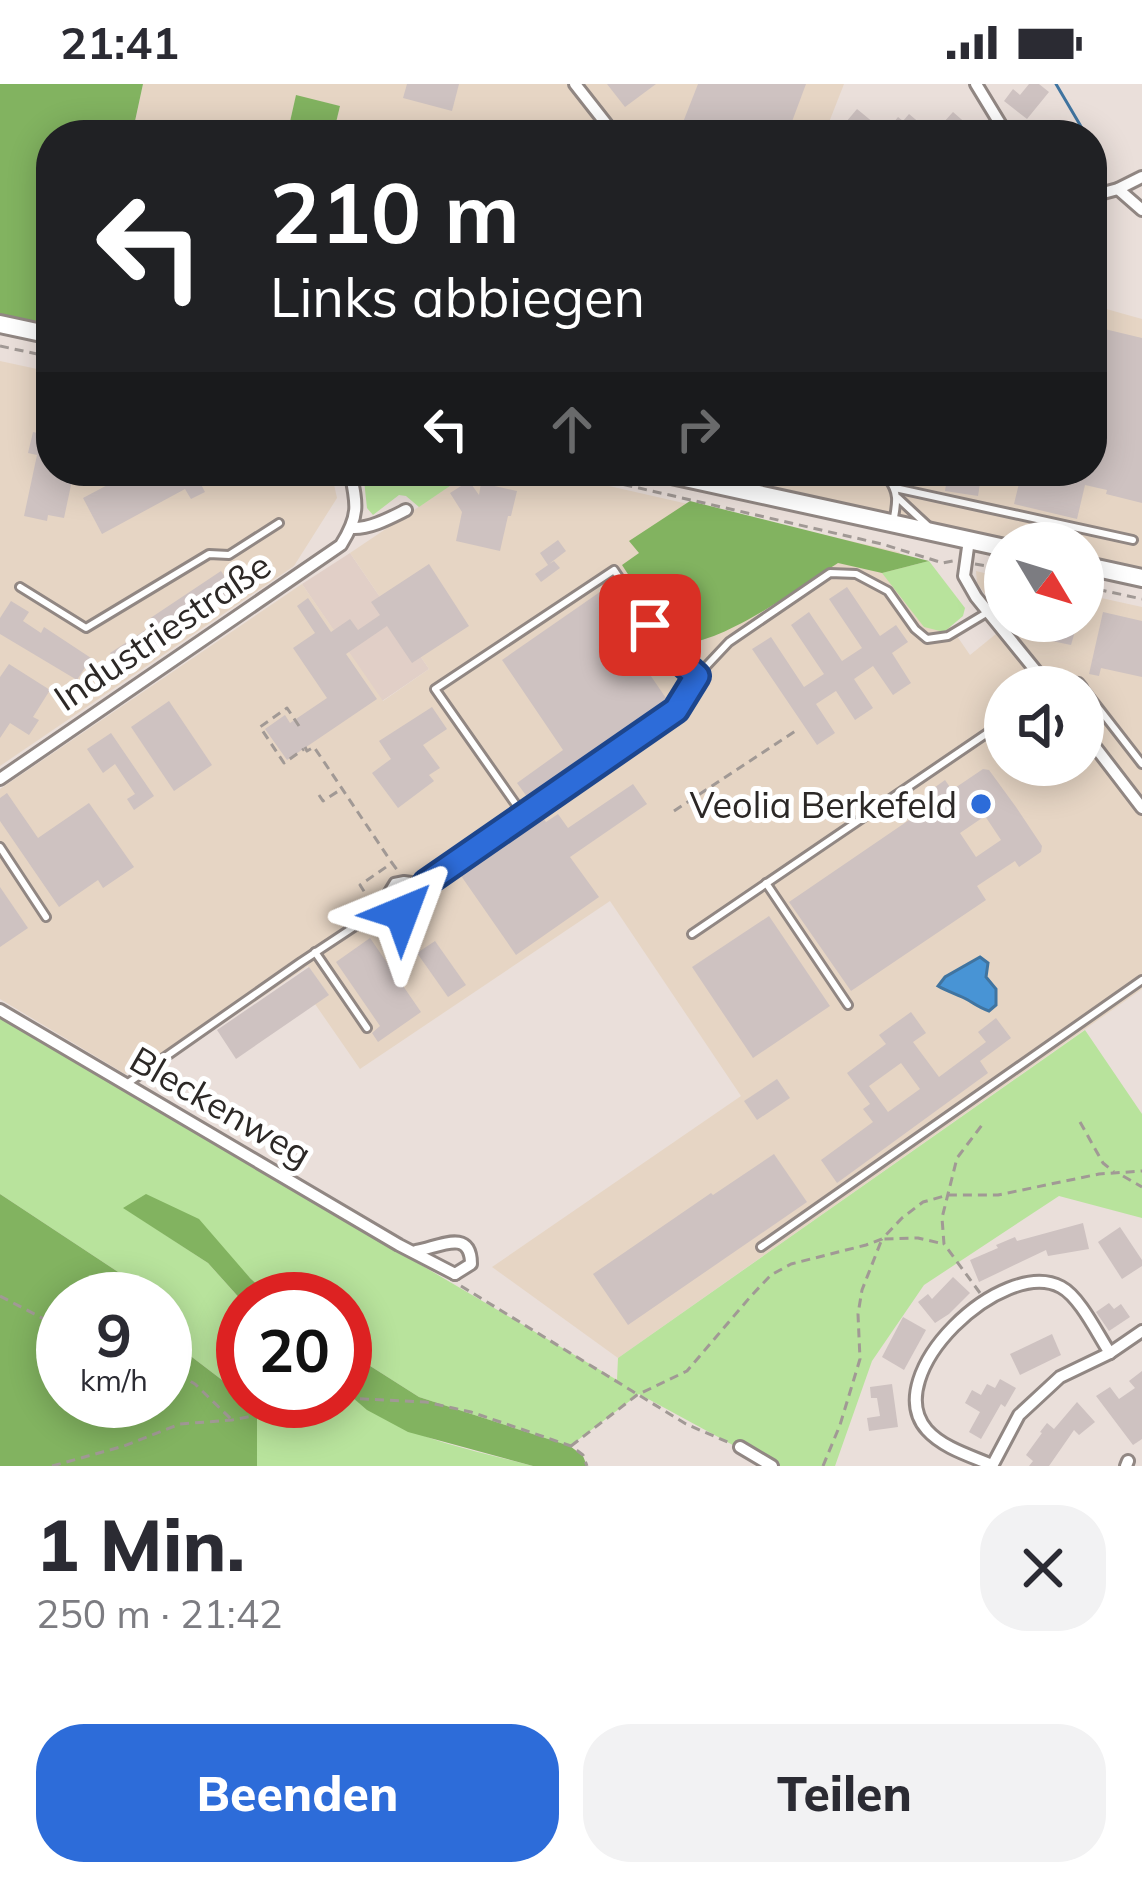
<!DOCTYPE html>
<html lang="de">
<meta charset="utf-8">
<style>
body{margin:0;font-family:Mulish,sans-serif;background:#f2f2f3;color:#2b2b33;height:100vh;display:flex;flex-direction:column;font-size:45px;white-space:nowrap}
*{box-sizing:border-box;margin:0}
p{font-size:39px;color:#7c7c81}
.icon{flex:none;width:66px;height:66px;fill:none;stroke:currentColor;stroke-width:2;stroke-linecap:round;stroke-linejoin:round}
.map{position:relative;height:1382px;overflow:hidden}
.side{display:flex;flex-direction:column;background:#fff;flex:1}
.side>*{flex:none}
.banner{position:absolute;left:36px;top:36px;width:1071px;height:366px;border-radius:48px;box-shadow:0 6px 30px #0003;background:#202124;color:#fff;overflow:hidden}
.needle{width:78px;rotate:128deg}
.controls{position:absolute;left:984px;top:438px;display:grid;gap:24px}
.controls a{display:grid;place-items:center;width:120px;height:120px;border-radius:50%;background:#fff;box-shadow:0 6px 30px #0003;font-size:60px}
.speed{position:absolute;left:36px;top:1188px;display:flex;gap:24px;font-size:60px;font-weight:700;text-align:center}
.speed>*{display:grid;place-content:center;width:156px;height:156px;border-radius:50%;background:#fff;box-shadow:0 6px 30px #0003;line-height:1}
.speed small{font-size:30px;font-weight:400}
.speed .limit{border:18px solid #d22;background:#fff;color:#111}
.pin{position:absolute;display:grid;place-items:center;width:102px;height:102px;color:#fff;margin:-51px;border-radius:24px;box-shadow:0 6px 18px #0006}
.me{position:absolute;width:132px;margin:-66px;rotate:44deg;stroke-linejoin:round;filter:drop-shadow(0 0 9px #0008)}
.turn{display:flex;align-items:center;gap:42px;height:252px;padding:0 36px;font-size:54px}
.turn .icon{width:156px;height:156px;stroke-width:2.5}
.turn b{display:block;font-size:84px;line-height:102px}
.lanes{display:flex;align-items:center;height:114px;padding:0 36px;background:#0003;justify-content:center;gap:60px;direction:ltr}
.lanes .off{opacity:.35}
.round{display:grid;place-items:center;flex:none;width:126px;height:126px;border-radius:48px;background:#f2f2f3}
.overview{display:flex;align-items:center;justify-content:space-between;height:204px;padding:0 36px}
h1{font-size:72px;font-weight:800;line-height:90px}
.cta{display:flex;gap:24px;margin-top:auto;padding:24px 36px}
.cta a{flex:1;height:138px;border-radius:48px;background:#2d6cd9;color:#fff;font-size:48px;font-weight:800;line-height:138px;text-align:center}
.cta a+a{background:#f2f2f3;color:#2b2b33}
.status{display:flex;justify-content:space-between;align-items:center;height:84px;padding:0 60px;background:#fff;direction:ltr}
.status svg{height:33px;fill:currentColor}
.map>svg:first-child{display:block}
.built{fill:#e1cfc7}
.industrial{fill:#e6d5c4;fill-rule:evenodd}
.green{fill:#b8e39c}
.forest{fill:#82b360}
.water{fill:#4894d5;stroke:#4074a0;stroke-width:3}
.lines{fill:none;stroke-linecap:round;stroke-linejoin:round}
.stream{stroke:#4074a0;stroke-width:3}
.building{fill:#cec2c1;fill-rule:evenodd}
.service-casing{stroke:#918783;stroke-width:12}
.minor-casing{stroke:#918783;stroke-width:16}
.primary-casing{stroke:#918783;stroke-width:22}
.path{stroke:#a19995;stroke-width:3;stroke-dasharray:9 6;stroke-linecap:butt}
.service{stroke:#fff;stroke-width:6}
.minor{stroke:#fff;stroke-width:10}
.primary{stroke:#fff;stroke-width:16}
.route-casing{stroke:#1d468d;stroke-width:30}
.route{stroke:#2d6cd9;stroke-width:21}
.poi-dot{fill:#2d6cd9;stroke:#fff;stroke-width:4.5}
.labels{text-anchor:middle;dominant-baseline:central;stroke-width:10;stroke-linejoin:round;paint-order:stroke}
.street-label{font-size:36px;fill:#2c2826;stroke:#fff}
.poi-label{font-size:36px;fill:#2c2826;stroke:#fff;text-anchor:end}
</style>
<div class="status"><b>21:41</b><svg viewBox="0 0 49 12"><path d="M0 12V9h3v3zM5 12V6h3v6zM10 12V3h3v9zM15 12V0h3v12zM26 1h20v11H26zM47 4h2v5h-2z"/></svg></div>
<div class="map">
<svg width="1142" height="1382" viewBox="0 0 1142 1382">
<rect width="100%" height="100%" fill="#eadfda"/>
<polygon class="built" points="350,469 429,585 382,617 302,500"/>
<g class="industrial">
<polygon points="143,0 844,0 824,51 333,51 340,22 296,12 287,51 132,51"/>
<polygon points="1092,221 1142,235 1142,485 1083,472 1083,459 1026,459 705,387 1092,387"/>
<polygon points="0,277 51,288 51,387 331,387 337,414 294,482 0,682"/>
<path d="M 472,387 L 543,387 L 899,468 L 970,571 L 1007,541 L 977,499 L 976,487 L 1005,494 L 1005,537 L 1083,537 L 1083,510 L 1142,523 L 1142,905 L 618,1274 L 492,1183 L 741,1012 L 610,817 L 360,985 L 315,920 L 328,910 L 308,882 L 138,997 L 132,988 L 125,990 L 0,915 L 0,705 L 302,500 L 383,617 L 429,585 L 350,469 ZM 1005,603 L 1083,603 L 1083,681 L 1005,681 Z"/>
</g>
<g class="green">
<polygon points="363,387 472,387 419,423 406,412 399,411 373,431 367,424"/>
<polygon points="929,477 965,524 963,532 944,548 924,543 882,489"/>
<polygon points="0,934 617,1296 618,1274 1085,946 1142,1030 1142,1134 1059,1112 924,1201 872,1277 835,1382 766,1382 766,1379 639,1310 570,1362 419,1313 345,1266 345,1215 273,1215 250,1194 124,1124 208,1179 243,1218 243,1312 167,1254 165,1215 159,1215 0,1110"/>
<path d="M 345,1307 C 399,1354 466,1364 533,1382 L 257,1382 L 257,1323 L 250,1317 L 345,1317 Z"/>
</g>
<g class="forest">
<polygon points="0,0 143,0 132,51 51,51 51,241 0,230"/>
<polygon points="296,11 340,22 333,51 287,51"/>
<path d="M 690,417 L 929,477 L 882,489 L 838,479 C 801,502 714,567 673,559 L 622,481 L 639,469 L 629,457 Z"/>
<polygon points="0,1110 159,1215 63,1215 63,1317 165,1317 165,1235 167,1254 243,1312 243,1317 250,1317 257,1322 257,1382 0,1382"/>
<polygon points="146,1110 199,1135 250,1194 273,1215 243,1215 243,1218 208,1179 123,1124"/>
<polygon points="345,1266 419,1313 570,1362 583,1372 587,1382 533,1382 408,1348 367,1326 345,1307"/>
</g>
<path class="water" d="M 980,873 L 988,879 L 986,893 L 996,905 L 996,921 L 989,927 C 980,924 976,921 968,916 C 960,911 948,908 938,902 L 945,893 Z"/>
<g class="lines">
<g class="stream">
<polyline points="1056,0 1086,51"/>
<polyline points="1092,61 1105,93"/>
</g>
</g>
<g class="building">
<polygon points="407,0 459,0 452,27 403,14"/>
<polygon points="607,0 656,0 625,23"/>
<polygon points="698,0 806,0 787,51 678,51"/>
<polygon points="1029,0 1039,0 1049,8 1027,35 1004,17 1013,5 1020,11"/>
<polygon points="857,25 874,39 864,51 849,51 841,44"/>
<polygon points="953,28 969,42 961,51 900,51 890,43 898,33 903,37 909,30 933,50"/>
<polygon points="1092,242 1142,254 1142,419 1106,410 1107,406 1085,401 1077,435 1014,420 1022,387 1092,387"/>
<polygon points="33,348 51,352 51,387 74,387 64,434 48,431 47,437 24,432 37,371 28,369"/>
<polygon points="156,387 194,387 205,408 191,415 185,405 102,450 83,414 130,389 135,398"/>
<polygon points="948,387 982,387 978,412 945,407"/>
<polygon points="469,397 479,411 481,399 517,407 511,432 508,432 500,467 456,457 462,428 450,409"/>
<polygon points="558,456 566,467 549,480 554,477 560,484 541,498 535,490 548,481 540,469"/>
<polygon points="429,480 469,542 412,579 387,542 346,570 377,615 287,676 265,645 285,631 290,639 327,614 293,564 315,549 297,522 308,514 331,548 350,535 358,546 380,531 371,518"/>
<polygon points="221,487 235,508 121,585 110,569 150,543 146,537"/>
<polygon points="610,501 655,571 642,579 670,620 530,717 517,699 563,666 502,576"/>
<polygon points="847,503 880,552 896,541 908,558 892,569 911,599 893,611 873,582 854,595 873,624 855,636 836,607 816,620 835,649 817,661 752,565 771,553 804,603 824,590 791,541 809,528 842,577 862,564 829,515"/>
<polygon points="11,517 29,528 23,537 41,549 44,543 91,574 77,596 0,550 0,534"/>
<polygon points="1103,528 1142,537 1142,593 1101,584 1099,592 1089,590"/>
<polygon points="1049,537 1078,537 1071,561 1047,556"/>
<polygon points="9,580 50,606 33,633 39,636 29,651 10,639 0,654 0,593"/>
<polygon points="169,617 212,681 174,707 131,643"/>
<polygon points="432,623 447,645 423,661 440,684 429,691 434,697 398,724 372,689 391,675 379,657"/>
<polygon points="111,649 154,712 134,726 127,715 135,710 115,680 103,689 87,665"/>
<path d="M 983,685 L 989,686 L 1016,723 L 1042,762 L 1041,768 L 1019,783 L 1015,777 L 977,802 L 986,816 L 851,907 L 789,818 L 934,719 L 927,709 L 945,696 L 952,706 ZM 985,732 L 1001,756 L 976,773 L 960,749 Z"/>
<polygon points="633,700 647,720 570,773 599,813 516,871 457,786 541,731 546,738 558,730 568,744"/>
<polygon points="7,709 38,754 89,719 134,783 103,804 98,796 59,823 0,737 0,714"/>
<polygon points="0,803 28,844 0,863"/>
<polygon points="769,832 830,922 753,974 692,883"/>
<polygon points="370,854 421,928 378,958 372,949 380,942 336,878"/>
<polygon points="435,857 466,901 448,913 417,869"/>
<polygon points="309,883 329,911 236,975 217,946"/>
<path d="M 911,928 L 926,949 L 913,958 L 939,993 L 986,958 L 978,948 L 996,934 L 1011,954 L 980,977 L 988,989 L 837,1099 L 821,1076 L 873,1038 L 863,1025 L 870,1020 L 847,989 L 886,960 L 879,951 ZM 901,979 L 920,1005 L 888,1028 L 869,1002 Z"/>
<polygon points="777,995 790,1014 757,1036 744,1017"/>
<polygon points="774,1070 807,1118 628,1241 593,1190 711,1109 713,1111"/>
<polygon points="1083,1139 1089,1165 1048,1172 1046,1166 979,1198 970,1176 998,1164 996,1161 1015,1153 1017,1157"/>
<polygon points="1120,1143 1142,1176 1142,1182 1122,1195 1098,1158"/>
<polygon points="953,1193 970,1209 949,1230 935,1239 918,1218 928,1210 932,1215"/>
<polygon points="1109,1219 1114,1225 1121,1220 1130,1233 1109,1247 1096,1228"/>
<polygon points="903,1233 926,1246 904,1286 882,1273"/>
<polygon points="1052,1250 1061,1271 1020,1291 1010,1270"/>
<polygon points="1142,1287 1142,1355 1133,1361 1096,1312 1110,1303 1119,1315 1135,1304 1129,1297"/>
<polygon points="1000,1295 1016,1304 1005,1323 1001,1320 981,1355 969,1348 980,1328 965,1319 972,1306 981,1311 987,1300 995,1304"/>
<polygon points="892,1300 898,1343 869,1347 867,1334 880,1332 877,1314 871,1314 870,1303"/>
<polygon points="1077,1318 1095,1338 1079,1351 1074,1346 1049,1382 1029,1382 1033,1377 1026,1371 1042,1349 1040,1348 1047,1339 1054,1345"/>
</g>
<g class="lines">
<defs>
<g id="service">
<path d="M 891,387 L 888,395 C 900,410 896,421 893,439"/>
<polyline points="895,404 1133,456"/>
<polyline points="898,414 927,441"/>
<polyline points="20,503 86,544 209,470 229,471 279,439"/>
<polyline points="1057,603 1068,597 1079,598 1083,603"/>
<polyline points="1083,604 1142,680"/>
<polyline points="524,732 435,605 614,486 666,564 697,592"/>
<polyline points="0,763 46,833"/>
<path d="M 404,796 L 426,799 C 419,816 413,836 391,825 L 386,811 L 394,798 Z"/>
<polyline points="426,799 676,625 697,592 729,558 830,489 856,490 888,507 915,545 927,555 948,552 988,528"/>
<polyline points="766,799 848,921"/>
<polyline points="692,850 1005,637"/>
<polyline points="315,868 367,944"/>
<polyline points="128,999 301,878 387,821"/>
<polyline points="761,1163 1142,896"/>
</g>
<g id="minor">
<polyline points="575,0 615,51"/>
<polyline points="976,0 1007,51"/>
<polyline points="1118,105 1142,126"/>
<polyline points="1092,112 1118,105 1142,93"/>
<path d="M 352,444 C 370,445 390,434 406,426"/>
<polyline points="969,456 964,492 976,513 1049,603"/>
<polyline points="1083,647 1142,724"/>
<path d="M 0,695 L 341,461 C 360,431 357,420 350,387"/>
<polyline points="0,926 399,1161 455,1190"/>
<path d="M 416,1167 C 437,1164 471,1143 471,1180 L 455,1190"/>
<polyline points="740,1363 772,1382"/>
<path d="M 992,1381 C 971,1372 943,1364 927,1346 C 878,1291 1003,1172 1061,1203 C 1080,1213 1098,1251 1110,1269"/>
<polyline points="992,1382 1019,1331 1060,1293 1110,1269 1142,1247"/>
<polyline points="1126,1382 1128,1377"/>
</g>
<g id="primary">
<polyline points="0,240 51,251"/>
<polyline points="653,387 1005,464"/>
<polyline points="1083,481 1142,494"/>
</g>
</defs>
<use href="#service" class="service-casing"/>
<use href="#minor" class="minor-casing"/>
<use href="#primary" class="primary-casing"/>
<g class="path">
<polyline points="0,262 51,273"/>
<polyline points="565,387 882,460 943,479 953,477"/>
<polyline points="975,480 1005,485"/>
<polyline points="1083,502 1142,515"/>
<polyline points="299,642 287,624 260,643 284,679 304,665"/>
<polyline points="305,663 307,667 314,663 392,779"/>
<polyline points="319,711 323,717 340,706"/>
<polyline points="674,727 797,646"/>
<polyline points="372,820 360,801 392,779 400,790"/>
<polyline points="1080,1038 1103,1079 1114,1088"/>
<polyline points="1123,1092 1142,1103"/>
<polyline points="461,1202 686,1340 732,1360"/>
<polyline points="980,1209 944,1160 942,1134 957,1074 982,1041"/>
<polyline points="0,1212 63,1245"/>
<polyline points="165,1282 195,1300 232,1336"/>
<polyline points="345,1314 426,1318 471,1328 571,1362 583,1371 587,1382"/>
<polyline points="571,1362 637,1311 687,1287 751,1212 771,1191 791,1180 866,1161 882,1155 902,1134 923,1118 948,1111 998,1111 1099,1090 1142,1087"/>
<polyline points="52,1382 124,1362 180,1340 232,1336 332,1317"/>
<polyline points="823,1382 840,1341 860,1275 858,1230 862,1206 882,1155 918,1154 944,1160"/>
</g>
<use href="#service" class="service"/>
<use href="#minor" class="minor"/>
<use href="#primary" class="primary"/>
</g>
<g class="lines">
<defs>
<path id="route" d="M 402,829 C 418,826 420,812 426,799 L 676,626 L 697,592 L 666,564 L 650,541"/>
</defs>
<use href="#route" class="route-casing"/>
<use href="#route" class="route"/>
</g>
<circle class="poi-dot" cx="981" cy="720" r="12"/>
<g class="labels">
<g class="street-label">
<text transform="translate(162 547) rotate(-34)">Industriestraße</text>
<text transform="translate(221 1022) rotate(30)">Bleckenweg</text>
</g>
<g class="poi-label">
<text x="957" y="720">Veolia Berkefeld</text>
</g>
</g>
</svg>
<div class="controls">
<a><svg class="needle" viewBox="-14 -14 28 28"><path d="M0-13l5 13h-10z" fill="#e53935"/><path d="M0 13l5-13h-10z" fill="#7c7c81"/></svg></a>
<a><svg class="icon" aria-label="sound" viewBox="0 0 24 24"><path d="M4 9h4l5-4v14l-5-4H4zM17 9q2 3 0 6"/></svg></a>
</div>
<div class="speed"><div>9<small>km/h</small></div><div class="limit">20</div></div>
<div class="pin" style="left:650px;top:541px;background:#d93025"><svg class="icon" aria-label="arrive" viewBox="0 0 24 24"><path d="M6 21V4h12l-3 4 3 4H6"/></svg></div>
<svg class="me" style="left:402px;top:829px" viewBox="-20 -20 40 40"><path d="M0-17L14 15 0 8-14 15z" fill="#2d6cd9" stroke="#fff" stroke-width="4"/></svg>
<div class="banner">
<div class="turn"><svg class="icon" aria-label="left" viewBox="0 0 24 24"><path d="M17 20v-9H6M10 6l-5 5 5 5"/></svg><div><b>210 m</b>Links abbiegen</div></div>
<div class="lanes"><svg class="icon" aria-label="left" viewBox="0 0 24 24"><path d="M17 20v-9H6M10 6l-5 5 5 5"/></svg><svg class="icon off" aria-label="ahead" viewBox="0 0 24 24"><path d="M12 20V5M6 11l6-6 6 6"/></svg><svg class="icon off" aria-label="right" viewBox="0 0 24 24"><path d="M7 20v-9h11M14 6l5 5-5 5"/></svg></div>
</div>
</div>
<section class="side">
<div class="overview"><div><h1>1 Min.</h1><p>250 m · 21:42</p></div><a class="round"><svg class="icon" aria-label="close" viewBox="0 0 24 24"><path d="M6 6l12 12M18 6L6 18"/></svg></a></div>
<div class="cta"><a>Beenden</a><a>Teilen</a></div>
</section>
